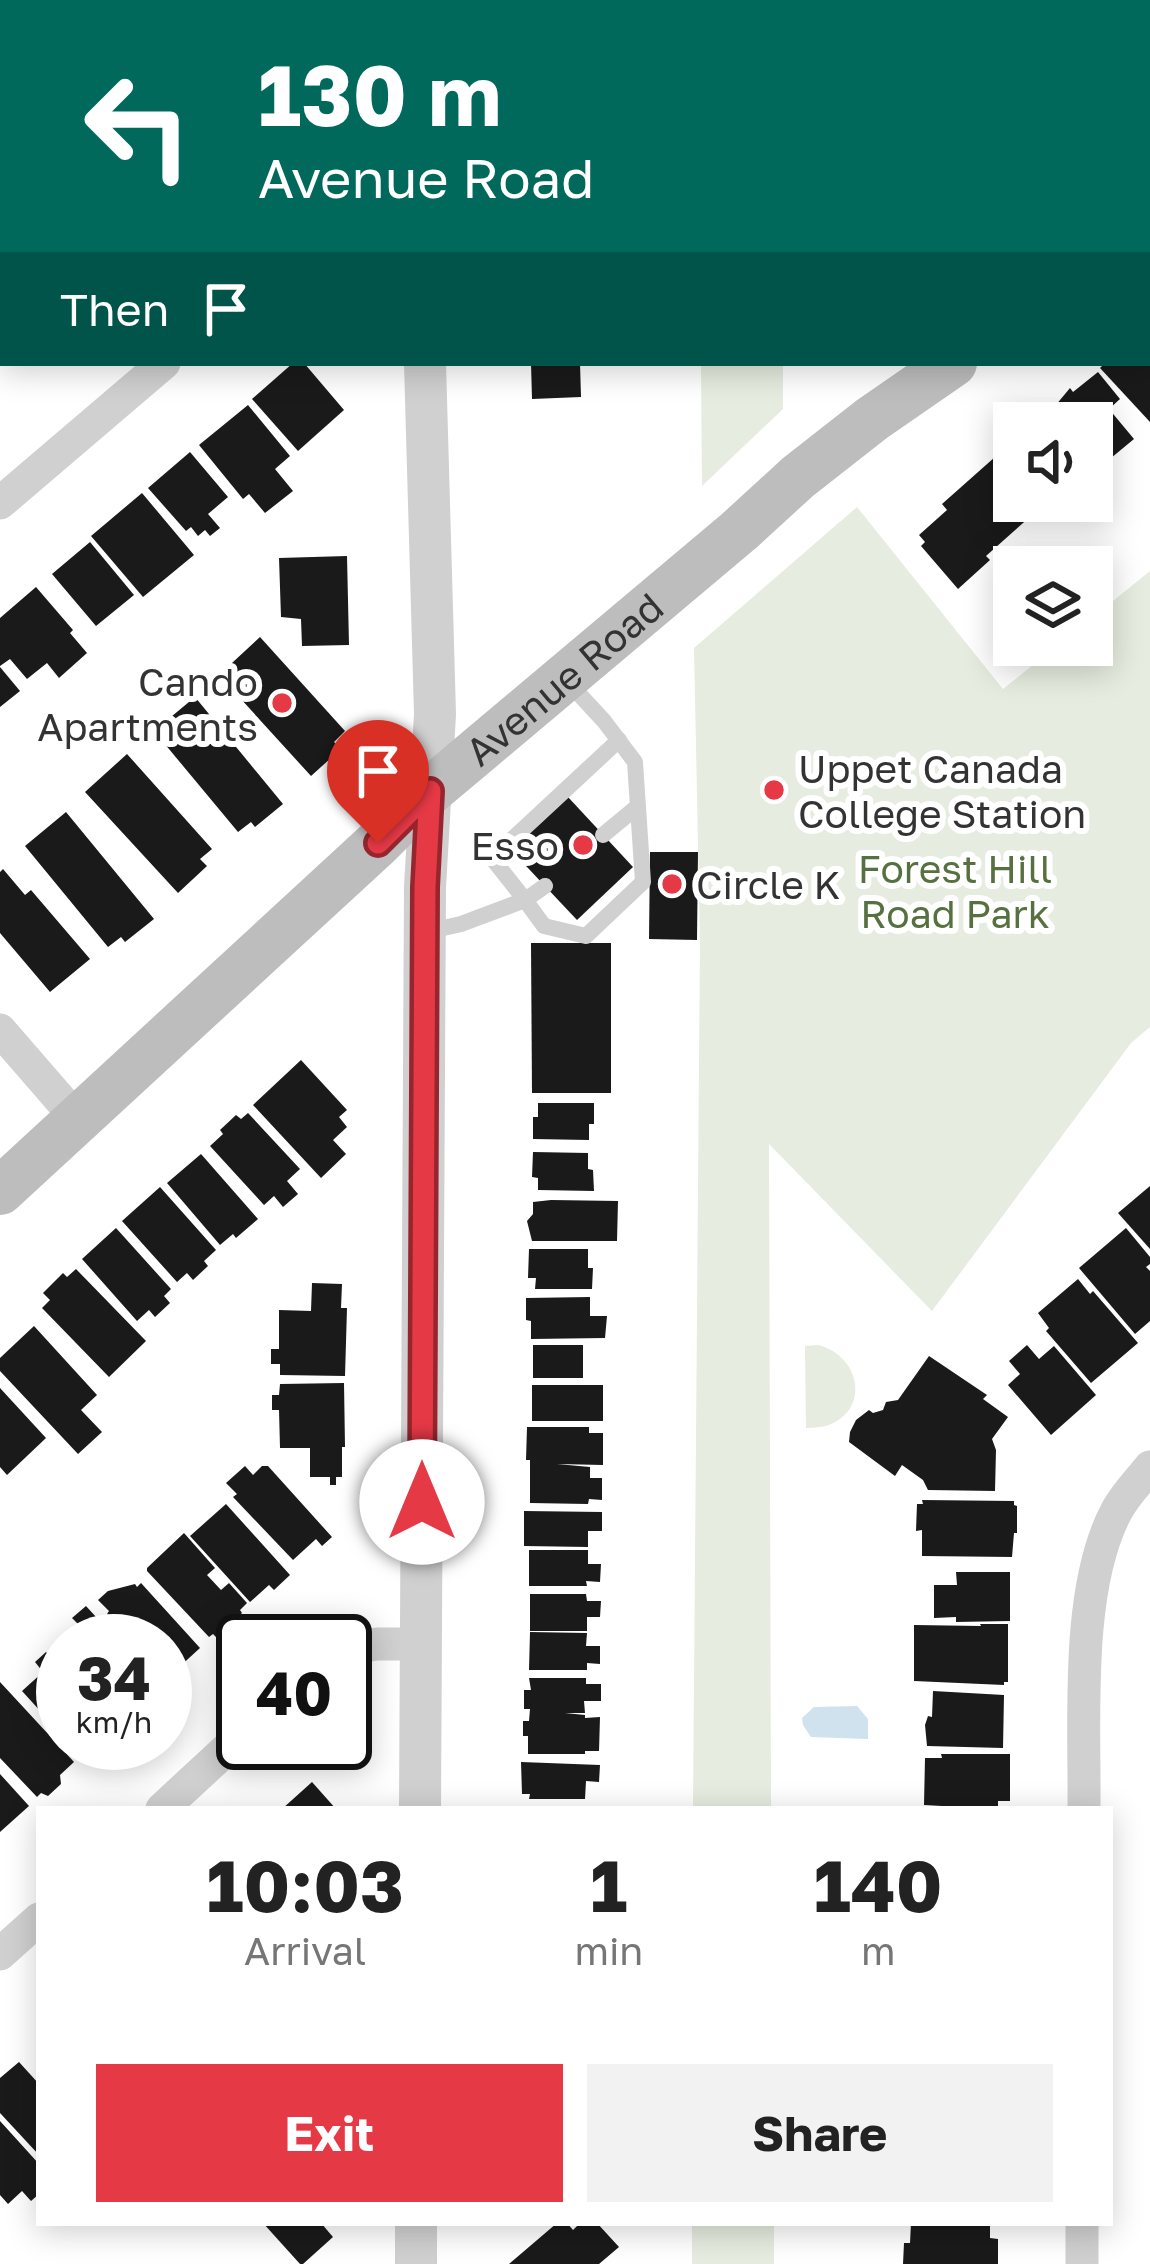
<!DOCTYPE html>
<style>
body{margin:0;font-family:"Golos Text",sans-serif;background:#f2f2f2;color:#222;height:100vh;display:flex;flex-direction:column;font-size:45px;white-space:nowrap}
*{box-sizing:border-box;margin:0}
p{font-size:39px;color:#767676}
.icon{flex:none;width:66px;height:66px;fill:none;stroke:currentColor;stroke-width:2;stroke-linecap:round;stroke-linejoin:round}
.map{position:relative;flex:1;overflow:hidden}
.details{position:absolute;left:36px;top:1806px;width:1077px;height:420px;display:flex;flex-direction:column;background:#fff;border-radius:0px;box-shadow:0 6px 30px #0003}
.details>*{flex:none}
.hud{position:absolute;left:0px;top:0px;width:1152px;height:366px;box-shadow:0 6px 30px #0003;background:#00695c;color:#fff;overflow:hidden}
.fabs{position:absolute;left:993px;top:402px;display:grid;gap:24px}
.fabs a{display:grid;place-items:center;width:120px;height:120px;border-radius:0px;background:#fff;box-shadow:0 6px 30px #0003;font-size:60px}
.speed{position:absolute;left:36px;top:1614px;display:flex;gap:24px;font-size:60px;font-weight:700;text-align:center}
.speed>*{display:grid;place-content:center;width:156px;height:156px;border-radius:50%;background:#fff;box-shadow:0 6px 30px #0003;line-height:1}
.speed small{font-size:30px;font-weight:400}
.speed .limit{border:6px solid #111;border-radius:18px;background:#fff;color:#111}
.pin{position:absolute;display:grid;place-items:center;width:102px;height:102px;color:#fff;margin:-123px -51px;border-radius:50% 50% 50% 0;rotate:-45deg;box-shadow:0 0 12px #0007}
.pin .icon{rotate:45deg}
.me{position:absolute;width:132px;margin:-66px;rotate:0deg;stroke-linejoin:round;filter:drop-shadow(0 0 9px #0008)}
.turn{display:flex;align-items:center;gap:42px;height:252px;padding:0 60px;font-size:54px}
.turn .icon{width:156px;height:156px;stroke-width:2.5}
.turn b{display:block;font-size:84px;line-height:102px}
.then{display:flex;align-items:center;height:114px;padding:0 60px;background:#0003;gap:24px;font-size:45px}
.eta{display:flex;justify-content:space-evenly;align-items:center;height:204px;text-align:center}
.eta b{font-size:72px;font-weight:700;line-height:84px}
.action{display:flex;gap:24px;margin-top:auto;padding:24px 60px}
.action a{flex:1;height:138px;border-radius:0px;background:#e63946;color:#fff;font-size:48px;font-weight:700;line-height:138px;text-align:center}
.action a+a{background:#f2f2f2;color:#222}
.map>svg:first-child{display:block}
.green{fill:#e6ecdf}
.water{fill:#cfe2ee}
.building{fill:#1a1a1a}
.lines{fill:none;stroke-linecap:round;stroke-linejoin:round}
.service{stroke:#d0d0d0;stroke-width:16}
.minor{stroke:#d0d0d0;stroke-width:33}
.tertiary{stroke:#d0d0d0;stroke-width:42}
.secondary{stroke:#bdbdbd;stroke-width:48}
.route-casing{stroke:#96252e;stroke-width:30}
.route{stroke:#e63946;stroke-width:21}
.poi-dot{fill:#e63946;stroke:#fff;stroke-width:4.5}
.labels{text-anchor:middle;dominant-baseline:central;stroke-width:12;stroke-linejoin:round;paint-order:stroke}
.street-label{font-size:39px;fill:#333;stroke:#fff}
.poi-label{font-size:39px;fill:#333;stroke:#fff;text-anchor:end}
.park-label{font-size:39px;fill:#56703f;stroke:#fff}
</style>
<div class="map">
<svg width="1150" height="2264" viewBox="0 0 1150 2264">
<rect width="100%" height="100%" fill="#fff"/>
<g class="green">
<polygon points="701,363 783,363 783,409 702,486"/>
<polygon points="857,507 1003,689 1058,645 1092,645 1092,618 1150,571 1150,1027 1131,1043 932,1311 769,1144 771,1809 693,1809 700,943 694,648"/>
<path d="M 818,1345 C 860,1355 872,1411 826,1426 C 824,1427 808,1428 806,1428 L 805,1346 Z"/>
<rect x="692" y="2223" width="82" height="41"/>
</g>
<polygon class="water" points="857,1706 868,1719 868,1739 811,1737 803,1725 802,1718 814,1707"/>
<g class="building">
<polygon points="293,363 304,363 344,410 298,451 252,399"/>
<polygon points="531,363 580,363 581,397 532,399"/>
<polygon points="1105,363 1150,363 1150,422 1100,368"/>
<polygon points="1098,372 1120,399 1109,409 1134,439 1105,463 1092,448 1092,423 1070,423 1055,406 1070,388 1073,392"/>
<polygon points="248,405 290,456 275,469 293,491 265,513 249,494 243,499 199,445"/>
<polygon points="190,452 228,497 208,514 220,528 210,536 205,530 198,536 191,527 186,531 148,488"/>
<polygon points="1014,452 1014,501 1060,501 1046,513 1041,507 986,556 990,560 958,589 921,546 925,542 919,535 947,510 942,504 995,457 1000,464"/>
<polygon points="142,493 194,555 143,597 91,536"/>
<polygon points="90,542 134,595 96,626 52,574"/>
<polygon points="347,556 349,645 302,646 301,619 281,617 279,558"/>
<polygon points="36,587 73,630 70,633 87,653 59,678 47,663 27,679 10,659 0,666 0,618"/>
<polygon points="260,637 345,731 334,742 341,749 311,776 219,675"/>
<polygon points="0,667 20,691 0,707"/>
<polygon points="195,697 283,804 255,827 251,822 238,832 154,731"/>
<polygon points="127,754 212,849 200,859 207,866 178,893 85,792"/>
<polygon points="568,797 633,867 577,920 511,850"/>
<polygon points="66,812 154,919 125,942 121,937 108,947 25,846"/>
<polygon points="650,852 698,852 697,940 649,939"/>
<polygon points="3,869 25,895 31,890 90,959 50,992 0,933 0,872"/>
<polygon points="531,943 611,943 611,1093 532,1093"/>
<polygon points="301,1060 347,1110 339,1117 347,1127 333,1140 346,1154 321,1178 253,1105"/>
<polygon points="538,1103 594,1103 594,1124 589,1124 589,1140 533,1139 533,1117 538,1117"/>
<polygon points="248,1113 300,1169 287,1181 298,1194 283,1207 274,1196 264,1205 210,1146 223,1134 220,1130 236,1115 241,1119"/>
<polygon points="533,1152 588,1153 588,1169 593,1170 594,1191 538,1190 538,1178 532,1177"/>
<polygon points="201,1154 258,1219 236,1238 233,1234 220,1245 167,1183"/>
<polygon points="1150,1186 1150,1249 1118,1213"/>
<polygon points="160,1187 216,1250 204,1261 208,1266 193,1280 187,1273 177,1282 122,1221"/>
<polygon points="551,1200 618,1201 617,1241 532,1241 527,1221 533,1214 533,1202"/>
<polygon points="116,1228 171,1289 164,1296 170,1303 155,1317 149,1310 137,1321 82,1259"/>
<polygon points="1126,1228 1150,1257 1150,1264 1146,1267 1150,1271 1150,1321 1135,1334 1079,1268"/>
<polygon points="529,1249 588,1249 588,1268 593,1268 592,1289 535,1289 536,1278 528,1278"/>
<polygon points="76,1269 146,1341 109,1377 42,1308 50,1300 43,1293 63,1273 67,1277"/>
<polygon points="1078,1279 1090,1294 1093,1291 1138,1343 1091,1383 1046,1331 1049,1328 1038,1313"/>
<polygon points="312,1283 342,1284 341,1308 347,1308 345,1376 280,1375 280,1364 271,1364 271,1349 279,1349 279,1310 311,1311"/>
<polygon points="590,1297 590,1316 607,1316 605,1338 531,1339 531,1321 526,1320 526,1298"/>
<polygon points="34,1326 97,1395 81,1410 102,1432 78,1454 0,1371 0,1358"/>
<rect x="533" y="1345" width="50" height="33"/>
<polygon points="1027,1345 1039,1359 1054,1346 1096,1395 1051,1435 1008,1385 1020,1374 1009,1361"/>
<polygon points="929,1356 987,1395 983,1399 1008,1417 992,1439 996,1450 995,1491 928,1490 923,1480 902,1465 895,1476 849,1442 850,1432 856,1420 869,1410 873,1413 883,1410 886,1402 898,1400"/>
<polygon points="344,1383 345,1447 342,1447 342,1477 336,1477 336,1485 330,1485 330,1477 310,1477 310,1448 280,1448 279,1410 272,1410 272,1395 279,1395 280,1384"/>
<rect x="532" y="1385" width="71" height="36"/>
<polygon points="0,1388 46,1438 7,1475 0,1467"/>
<polygon points="527,1427 589,1427 589,1433 603,1433 603,1465 557,1464 590,1467 590,1478 602,1478 602,1500 589,1499 588,1504 530,1503 530,1460 526,1460"/>
<polygon points="245,1466 253,1475 262,1466 268,1466 332,1537 322,1546 316,1539 293,1560 233,1497 237,1494 226,1483"/>
<polygon points="922,1500 1014,1501 1014,1505 1017,1506 1017,1533 1014,1533 1012,1557 922,1556 922,1530 916,1531 917,1504 923,1504"/>
<polygon points="226,1504 290,1575 274,1590 269,1585 250,1602 190,1536"/>
<polygon points="524,1511 602,1512 602,1531 588,1531 588,1547 524,1546"/>
<polygon points="184,1533 215,1568 207,1575 221,1590 229,1583 247,1603 240,1610 242,1613 216,1637 213,1634 209,1637 147,1571 147,1568"/>
<polygon points="529,1550 588,1550 588,1564 601,1564 600,1582 586,1581 587,1586 529,1586"/>
<polygon points="956,1572 1010,1572 1010,1621 956,1622 956,1617 934,1618 934,1585 957,1585"/>
<polygon points="141,1583 200,1648 165,1680 165,1641 131,1641 107,1614 109,1611 98,1600 108,1591 135,1584 137,1587"/>
<polygon points="530,1594 586,1594 587,1601 601,1601 600,1617 587,1617 587,1631 530,1631"/>
<polygon points="86,1606 118,1641 64,1641 80,1626 72,1618"/>
<polygon points="980,1624 1008,1624 1008,1682 1004,1682 1004,1685 914,1681 914,1625 981,1626"/>
<polygon points="530,1632 587,1633 586,1646 600,1646 600,1664 587,1663 587,1670 529,1670"/>
<polygon points="46,1652 54,1661 57,1658 63,1665 63,1736 22,1691 43,1672 35,1662"/>
<polygon points="529,1678 586,1678 586,1684 601,1684 601,1701 584,1701 585,1713 565,1713 585,1715 585,1718 600,1717 599,1751 585,1751 585,1754 528,1754 528,1736 523,1736 523,1721 529,1721 530,1709 524,1709 524,1690 531,1690"/>
<polygon points="0,1682 74,1762 60,1775 61,1784 48,1796 41,1793 37,1797 0,1758"/>
<polygon points="933,1691 1004,1695 1003,1748 927,1746 925,1725 928,1716 932,1717"/>
<polygon points="941,1754 1010,1754 1010,1801 998,1801 998,1809 942,1809 942,1806 924,1805 925,1758 942,1758"/>
<polygon points="521,1762 600,1765 599,1782 586,1781 585,1799 529,1799 530,1794 522,1794"/>
<polygon points="0,1774 29,1806 0,1832"/>
<polygon points="312,1782 336,1809 282,1809"/>
<polygon points="19,2062 39,2084 39,2155 0,2113 0,2078"/>
<polygon points="0,2121 39,2164 39,2194 31,2201 22,2191 8,2204 0,2195"/>
<polygon points="263,2223 321,2223 333,2237 303,2264 300,2264"/>
<polygon points="557,2223 567,2223 573,2230 580,2223 597,2223 619,2247 599,2264 509,2264"/>
<polygon points="911,2223 990,2223 990,2238 998,2239 998,2264 903,2264 904,2243 910,2243"/>
</g>
<g class="lines">
<g class="service">
<polyline points="603,835 637,807"/>
<polyline points="545,886 525,900 492,858 619,740"/>
<polyline points="426,932 461,924 525,900 544,926 586,936 643,882 635,762 604,721 567,681"/>
</g>
<g class="minor">
<polyline points="1149,170 1150,169"/>
<polyline points="1149,195 1150,194"/>
<polyline points="0,503 164,363"/>
<polyline points="0,1030 78,1120"/>
<polyline points="345,1649 377,1644 421,1644"/>
<polyline points="162,1809 243,1734"/>
<path d="M 1084,1809 C 1085,1721 1075,1590 1116,1512 C 1124,1496 1139,1481 1150,1467"/>
<polyline points="0,1954 39,1919"/>
<polyline points="1082,2264 1082,2223"/>
</g>
<g class="tertiary">
<polyline points="420,0 420,3"/>
<polyline points="420,1809 425,887 435,714 425,363"/>
<polyline points="416,2264 416,2223"/>
</g>
<g class="secondary">
<polyline points="1029,0 1029,3"/>
<path id="s1" d="M 0,1191 L 378,843 L 430,791 L 739,531 L 798,477 L 872,419 L 953,363"/>
</g>
</g>
<g class="lines">
<defs>
<polyline id="route" points="378,843 430,791 425,887 422,1502"/>
</defs>
<use href="#route" class="route-casing"/>
<use href="#route" class="route"/>
</g>
<g class="poi-dot">
<circle cx="282" cy="703" r="12"/>
<circle cx="774" cy="790" r="12"/>
<circle cx="583" cy="845" r="12"/>
<circle cx="672" cy="884" r="12"/>
</g>
<g class="labels">
<g class="street-label">
<text stroke="none"><textPath href="#s1" startOffset="762">Avenue Road</textPath></text>
</g>
<g class="poi-label">
<text x="258" y="681">Cando<tspan x="258" dy="45">Apartments</tspan></text>
<text x="798" y="768" text-anchor="start">Uppet Canada<tspan x="798" dy="45">College Station</tspan></text>
<text x="559" y="845">Esso</text>
<text x="696" y="884" text-anchor="start">Circle K</text>
</g>
<g class="park-label">
<text x="955" y="868">Forest Hill<tspan x="955" dy="45">Road Park</tspan></text>
</g>
</g>
</svg>
<div class="fabs">
<a><svg class="icon" aria-label="sound" viewBox="0 0 24 24"><path d="M4 9h4l5-4v14l-5-4H4zM17 9q2 3 0 6"/></svg></a>
<a><svg class="icon" aria-label="layers" viewBox="0 0 24 24"><path d="M12 4l9 5-9 5-9-5zM3 14l9 5 9-5"/></svg></a>
</div>
<div class="speed"><div>34<small>km/h</small></div><div class="limit">40</div></div>
<div class="pin" style="left:378px;top:843px;background:#d93025"><svg class="icon" aria-label="arrive" viewBox="0 0 24 24"><path d="M6 21V4h12l-3 4 3 4H6"/></svg></div>
<svg class="me" style="left:422px;top:1502px" viewBox="-20 -20 40 40"><circle r="19" fill="#fff"/><path d="M0-13L10 11 0 6-10 11z" fill="#e63946"/></svg>
<div class="hud">
<div class="turn"><svg class="icon" aria-label="left" viewBox="0 0 24 24"><path d="M17 20v-9H6M10 6l-5 5 5 5"/></svg><div><b>130 m</b>Avenue Road</div></div>
<div class="then">Then<svg class="icon" aria-label="arrive" viewBox="0 0 24 24"><path d="M6 21V4h12l-3 4 3 4H6"/></svg></div>
</div>
<section class="details">
<div class="eta">
<div><b>10:03</b><p>Arrival</p></div>
<div><b>1</b><p>min</p></div>
<div><b>140</b><p>m</p></div>
</div>
<div class="action"><a>Exit</a><a>Share</a></div>
</section>
</div>
